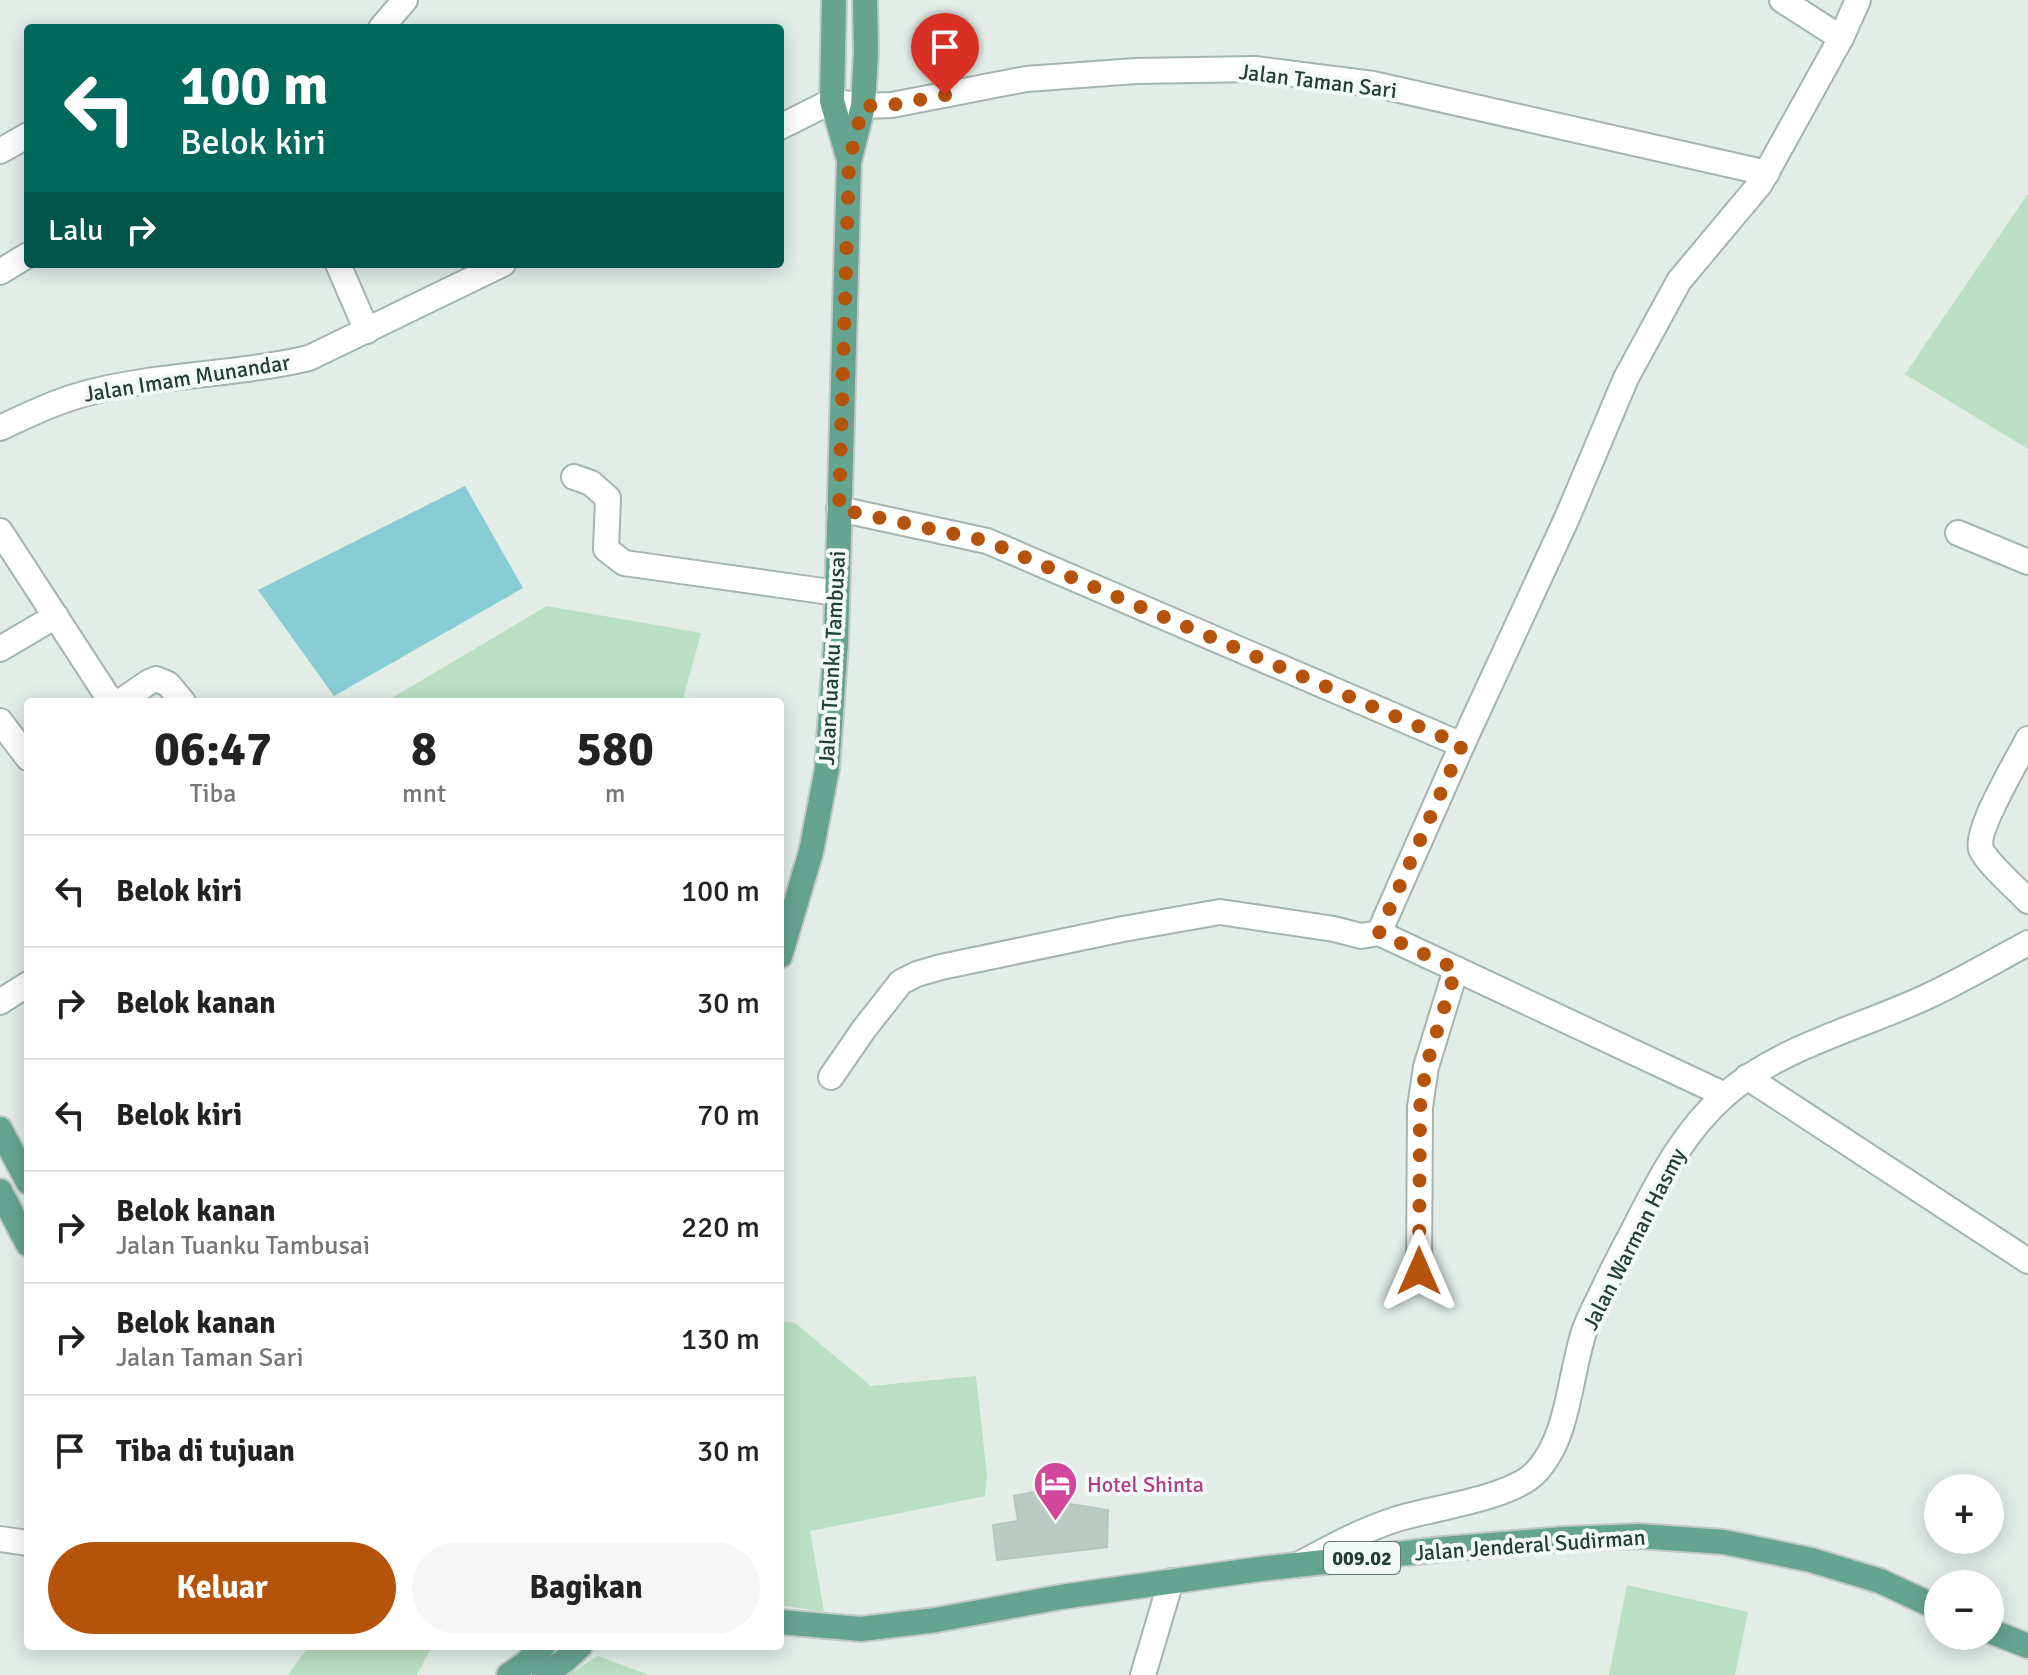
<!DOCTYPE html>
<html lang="id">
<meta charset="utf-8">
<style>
body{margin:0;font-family:Signika,sans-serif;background:#f6f6f6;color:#222;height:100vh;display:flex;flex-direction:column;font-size:30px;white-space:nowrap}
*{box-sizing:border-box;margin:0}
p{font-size:26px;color:#767676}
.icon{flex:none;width:44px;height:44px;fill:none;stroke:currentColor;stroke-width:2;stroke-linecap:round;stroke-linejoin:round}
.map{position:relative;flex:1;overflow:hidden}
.sheet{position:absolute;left:24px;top:698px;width:760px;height:952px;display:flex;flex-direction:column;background:#fff;border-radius:8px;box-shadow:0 4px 20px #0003}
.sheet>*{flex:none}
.hud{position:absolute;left:24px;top:24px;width:760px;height:244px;border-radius:8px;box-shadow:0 4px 20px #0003;background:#00695c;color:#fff;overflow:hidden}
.buttons{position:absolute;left:1924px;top:1474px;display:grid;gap:16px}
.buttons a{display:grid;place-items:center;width:80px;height:80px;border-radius:50%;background:#fff;box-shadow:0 4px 20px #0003;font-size:40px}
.pin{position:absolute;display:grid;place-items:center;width:68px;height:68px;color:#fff;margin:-82px -34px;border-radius:50% 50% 50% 0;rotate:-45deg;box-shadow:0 0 8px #0007}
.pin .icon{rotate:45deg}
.me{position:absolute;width:88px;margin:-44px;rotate:0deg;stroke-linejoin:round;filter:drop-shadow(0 0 6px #0008)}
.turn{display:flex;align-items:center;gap:28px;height:168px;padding:0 24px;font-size:36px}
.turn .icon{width:104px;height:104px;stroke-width:2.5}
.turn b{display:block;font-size:56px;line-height:68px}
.then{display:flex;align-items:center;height:76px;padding:0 24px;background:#0003;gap:16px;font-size:30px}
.eta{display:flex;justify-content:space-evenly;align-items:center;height:136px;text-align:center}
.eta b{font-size:48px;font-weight:700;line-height:56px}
.action{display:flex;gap:16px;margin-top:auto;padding:16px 24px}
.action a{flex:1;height:92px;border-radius:48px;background:#b45309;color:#fff;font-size:32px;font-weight:700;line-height:92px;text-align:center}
.action a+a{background:#f6f6f6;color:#222}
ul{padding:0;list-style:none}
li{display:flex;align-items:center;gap:24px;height:112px;padding:0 24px;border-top:2px solid #e0e0e0}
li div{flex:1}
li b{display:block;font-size:30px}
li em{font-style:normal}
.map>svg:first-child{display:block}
.green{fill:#badfc2}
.water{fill:#88ccd4}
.building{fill:#bacbc3;stroke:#b4c7be;stroke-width:2}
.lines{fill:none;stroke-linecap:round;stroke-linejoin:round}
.minor-casing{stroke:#a4b5af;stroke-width:28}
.major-casing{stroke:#c1c9c7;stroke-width:28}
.minor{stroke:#fff;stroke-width:24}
.major{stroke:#65a491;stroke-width:24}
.route{stroke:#b45309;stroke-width:14;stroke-dasharray:0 25.2}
.labels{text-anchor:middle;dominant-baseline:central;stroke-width:8;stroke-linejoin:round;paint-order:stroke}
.shield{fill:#f3f9f6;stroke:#607770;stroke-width:2}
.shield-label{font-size:20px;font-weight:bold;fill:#213f36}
.street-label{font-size:22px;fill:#213f36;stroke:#f3f9f6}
.hotel-label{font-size:22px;fill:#b23c85;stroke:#f3f9f6;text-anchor:start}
</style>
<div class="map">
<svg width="2028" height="1675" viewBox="0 0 2028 1675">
<rect width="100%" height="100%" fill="#e2ede8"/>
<g class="green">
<polygon points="2028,194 2028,449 1905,374"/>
<polygon points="547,606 701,633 682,702 385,702"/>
<polygon points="780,1321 795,1323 871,1386 976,1376 987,1475 985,1496 810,1531 824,1612 780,1605"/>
<polygon points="1627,1585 1748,1612 1735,1675 1609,1675"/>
<polygon points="309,1646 432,1646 417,1675 288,1675"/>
<polygon points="598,1656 649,1675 568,1675"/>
</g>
<polygon class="water" points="465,486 523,588 334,696 258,590"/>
<polygon class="building" points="1067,1486 1070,1504 1108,1510 1107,1547 997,1560 993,1525 1018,1521 1014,1496"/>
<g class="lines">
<defs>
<g id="minor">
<polyline points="1782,0 1841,38"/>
<polyline points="381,28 405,0"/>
<polyline points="780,127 832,101 863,106 892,105 1026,79 1136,71 1255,69 1373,84 1767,173"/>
<polyline points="0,151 28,135"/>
<polyline points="338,264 367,331"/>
<polyline points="0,272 28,255"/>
<path d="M 0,428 C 30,414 59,400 91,392 C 162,374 237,375 309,358 L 503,264"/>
<polyline points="574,477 591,483 608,498 606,549 624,563 837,593"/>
<polyline points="839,509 987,541 1462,745"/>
<polyline points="0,531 106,694 113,702"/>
<polyline points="1958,533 2028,562"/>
<polyline points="0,649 56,616"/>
<polyline points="120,702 149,682 156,679 168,684 183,702"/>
<polyline points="0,721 28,758"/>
<path d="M 2028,739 C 2018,759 1975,830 1981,849 C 1986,862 2017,889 2028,901"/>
<polyline points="1379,933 1725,1095"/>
<polyline points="0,1002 28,984"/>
<polyline points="831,1077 864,1029 901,982 917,974 941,967 1123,929 1220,912 1334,929 1361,936 1379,933 1462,745 1567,518 1626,378 1679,281 1760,184 1841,38 1858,0"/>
<polyline points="1747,1077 2028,1261"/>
<polyline points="1419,1271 1420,1107 1426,1067 1456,969"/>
<polyline points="0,1539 28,1543"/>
<path d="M 1298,1565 C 1329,1548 1362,1530 1397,1519 C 1432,1508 1507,1499 1534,1474 C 1569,1440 1569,1377 1584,1332 C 1589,1317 1597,1303 1604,1288 C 1614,1266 1626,1245 1637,1223 C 1661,1176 1685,1130 1725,1095 C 1779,1047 1862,1027 1926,997 C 1961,981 1994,961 2028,943"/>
<polyline points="1143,1675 1171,1581"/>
</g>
<g id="major">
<polyline points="834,0 832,101 849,160"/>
<polyline points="780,956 811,852 827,769 836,642 849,162 863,106 866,52 865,0"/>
<polyline points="0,1129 28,1182"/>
<polyline points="0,1191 28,1244"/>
<polyline points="780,1622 861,1629 936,1620 1061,1597 1260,1569 1443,1549 1563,1539 1639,1536 1724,1542 1811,1560 1880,1581 1938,1608"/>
<polyline points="1990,1631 2028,1646"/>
<polyline points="509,1675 526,1663 543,1646"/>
<polyline points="544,1675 564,1661 580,1646"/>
</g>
</defs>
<use href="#minor" class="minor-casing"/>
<use href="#major" class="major-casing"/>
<use href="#minor" class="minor"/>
<use href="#major" class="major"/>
</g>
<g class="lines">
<polyline class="route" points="945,95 892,105 863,106 849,162 839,509 987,541 1462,745 1379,933 1456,969 1426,1067 1420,1107 1419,1271"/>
</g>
<defs>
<symbol id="hotel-pin" viewBox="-11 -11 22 30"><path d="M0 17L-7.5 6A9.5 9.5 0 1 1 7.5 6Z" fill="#d1479c" stroke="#f3f9f6"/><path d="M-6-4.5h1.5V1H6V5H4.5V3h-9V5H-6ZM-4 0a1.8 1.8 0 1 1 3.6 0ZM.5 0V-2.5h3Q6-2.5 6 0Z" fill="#fff"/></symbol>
</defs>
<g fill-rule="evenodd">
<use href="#hotel-pin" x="1030" y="1458" width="51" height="69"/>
</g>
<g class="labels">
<rect class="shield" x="1324" y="1542" width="76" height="32" rx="6"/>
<g class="shield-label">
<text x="1362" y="1558">009.02</text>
</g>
<g class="street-label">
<text transform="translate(1318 81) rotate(7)">Jalan Taman Sari</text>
<text transform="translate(187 378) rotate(-9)">Jalan Imam Munandar</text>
<text transform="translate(832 658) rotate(-87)">Jalan Tuanku Tambusai</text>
<text transform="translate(1634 1239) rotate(-63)">Jalan Warman Hasmy</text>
<text transform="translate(1530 1545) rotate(-4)">Jalan Jenderal Sudirman</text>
</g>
<g class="hotel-label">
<text x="1087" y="1484">Hotel Shinta</text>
</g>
</g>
</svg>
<div class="buttons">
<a>+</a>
<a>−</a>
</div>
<div class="pin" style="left:945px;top:95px;background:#d93025"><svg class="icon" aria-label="arrive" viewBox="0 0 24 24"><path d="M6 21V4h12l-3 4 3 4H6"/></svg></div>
<svg class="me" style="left:1419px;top:1271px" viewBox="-20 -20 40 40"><path d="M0-17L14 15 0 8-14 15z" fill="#b45309" stroke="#fff" stroke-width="4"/></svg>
<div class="hud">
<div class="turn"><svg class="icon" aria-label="left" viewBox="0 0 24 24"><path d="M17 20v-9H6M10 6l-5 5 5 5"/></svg><div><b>100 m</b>Belok kiri</div></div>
<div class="then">Lalu<svg class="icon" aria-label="right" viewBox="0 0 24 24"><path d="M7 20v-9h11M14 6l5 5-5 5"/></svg></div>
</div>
<section class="sheet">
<div class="eta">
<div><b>06:47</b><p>Tiba</p></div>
<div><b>8</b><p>mnt</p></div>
<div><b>580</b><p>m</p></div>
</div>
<ul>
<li><svg class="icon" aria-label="left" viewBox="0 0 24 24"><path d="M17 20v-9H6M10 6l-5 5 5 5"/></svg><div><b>Belok kiri</b></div><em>100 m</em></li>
<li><svg class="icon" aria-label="right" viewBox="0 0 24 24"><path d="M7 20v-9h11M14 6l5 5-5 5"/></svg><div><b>Belok kanan</b></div><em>30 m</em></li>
<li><svg class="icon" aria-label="left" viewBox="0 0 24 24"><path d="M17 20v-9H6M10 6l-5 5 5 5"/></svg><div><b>Belok kiri</b></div><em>70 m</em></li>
<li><svg class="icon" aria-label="right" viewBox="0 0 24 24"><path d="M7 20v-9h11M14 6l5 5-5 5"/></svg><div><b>Belok kanan</b><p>Jalan Tuanku Tambusai</p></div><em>220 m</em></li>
<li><svg class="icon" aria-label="right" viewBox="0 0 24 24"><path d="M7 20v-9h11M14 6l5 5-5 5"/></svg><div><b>Belok kanan</b><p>Jalan Taman Sari</p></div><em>130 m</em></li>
<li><svg class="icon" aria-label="arrive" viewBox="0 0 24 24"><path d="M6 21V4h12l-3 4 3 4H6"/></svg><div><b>Tiba di tujuan</b></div><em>30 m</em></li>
</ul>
<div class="action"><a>Keluar</a><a>Bagikan</a></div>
</section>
</div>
